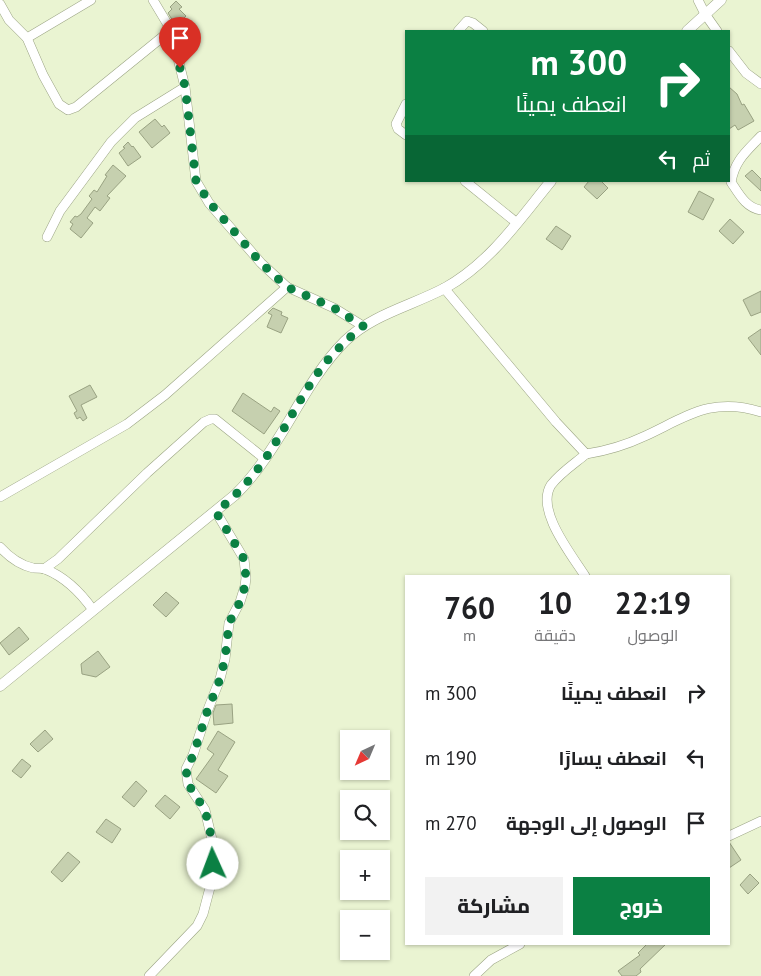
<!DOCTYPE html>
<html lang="ar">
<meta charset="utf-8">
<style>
body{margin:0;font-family:"PT Sans",Cairo,sans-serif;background:#f2f2f2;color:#202124;direction:rtl;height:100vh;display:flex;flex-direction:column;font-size:19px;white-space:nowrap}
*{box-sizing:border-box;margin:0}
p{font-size:16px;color:#757577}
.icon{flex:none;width:28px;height:28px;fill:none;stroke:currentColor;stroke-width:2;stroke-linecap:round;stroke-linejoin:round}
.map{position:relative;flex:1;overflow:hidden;direction:ltr}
.side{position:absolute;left:405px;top:575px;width:325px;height:370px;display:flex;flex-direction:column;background:#fff;border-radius:0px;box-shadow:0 1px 4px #0004;direction:rtl}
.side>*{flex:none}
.top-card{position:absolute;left:405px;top:30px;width:325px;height:152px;border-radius:0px;box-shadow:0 1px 4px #0004;direction:rtl;background:#0b8043;color:#fff;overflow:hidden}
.needle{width:32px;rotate:224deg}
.fabs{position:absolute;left:340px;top:730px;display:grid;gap:10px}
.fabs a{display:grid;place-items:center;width:50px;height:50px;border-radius:0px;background:#fff;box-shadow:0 1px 4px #0004;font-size:25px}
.pin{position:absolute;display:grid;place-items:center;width:42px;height:42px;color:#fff;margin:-51px -21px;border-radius:50% 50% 50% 0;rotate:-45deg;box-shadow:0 0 5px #0007}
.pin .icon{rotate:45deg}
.me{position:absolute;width:55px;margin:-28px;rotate:358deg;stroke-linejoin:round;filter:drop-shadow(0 0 4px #0008)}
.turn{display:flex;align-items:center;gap:18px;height:105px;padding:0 20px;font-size:22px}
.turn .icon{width:65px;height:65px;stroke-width:2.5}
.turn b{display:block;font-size:35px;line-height:42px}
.then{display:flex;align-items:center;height:48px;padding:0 20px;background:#0003;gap:10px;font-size:19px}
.eta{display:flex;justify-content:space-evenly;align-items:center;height:85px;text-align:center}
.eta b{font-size:30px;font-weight:800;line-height:35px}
.cta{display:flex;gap:10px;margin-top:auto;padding:10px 20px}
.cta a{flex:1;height:58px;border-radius:0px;background:#0b8043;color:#fff;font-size:20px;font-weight:800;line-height:58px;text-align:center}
.cta a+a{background:#f2f2f2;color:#202124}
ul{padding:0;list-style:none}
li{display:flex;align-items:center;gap:15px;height:65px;padding:0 20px}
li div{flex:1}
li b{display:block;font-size:19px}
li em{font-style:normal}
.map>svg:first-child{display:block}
.building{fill:#c6d0af;stroke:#99a282}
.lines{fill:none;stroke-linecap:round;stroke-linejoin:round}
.minor-casing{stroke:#9ba484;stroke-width:10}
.tertiary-casing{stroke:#9ba484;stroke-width:11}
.minor{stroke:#fff;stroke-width:9}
.tertiary{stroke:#fff;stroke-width:10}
.route{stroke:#0b8043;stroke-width:9;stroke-dasharray:0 16.2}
</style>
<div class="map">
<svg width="761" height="976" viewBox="0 0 761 976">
<rect width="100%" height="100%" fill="#eaf4d2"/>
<g class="building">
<polygon points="176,1 182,7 179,9 186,16 180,22 178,20 176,22 174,20 173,21 168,13 172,9 170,7"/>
<polygon points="729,87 737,94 742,105 744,104 754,121 738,130 735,125 729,129"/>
<polygon points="155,119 162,127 164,125 170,133 152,148 139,132"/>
<polygon points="128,142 132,147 133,146 141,157 128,166 119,153 125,148 123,147"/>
<polygon points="113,165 126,176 107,196 110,198 100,211 95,207 87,218 93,223 81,238 70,229 73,224 70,222 75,216 77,217 81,214 92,199 89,196 94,190 97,192 107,176 105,175"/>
<polygon points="752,170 761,179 761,191 745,176"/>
<polygon points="589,181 601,181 608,188 597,199 584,187"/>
<polygon points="699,191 714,199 703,220 688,212"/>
<polygon points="730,219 744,232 733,244 719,231"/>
<polygon points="556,226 571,236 562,250 546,239"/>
<polygon points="761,291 761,312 751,316 743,300"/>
<polygon points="273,308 282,312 281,315 288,318 281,333 267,327 272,315 268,313"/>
<polygon points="761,329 761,355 748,338"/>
<polygon points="90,385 97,397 81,405 87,418 83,421 80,417 77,419 74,413 77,411 69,396"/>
<polygon points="243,393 271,412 274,407 280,411 264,434 232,411"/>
<polygon points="166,592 179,603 166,617 153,605"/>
<polygon points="19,627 29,639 9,655 0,643"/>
<polygon points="98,651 110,667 96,677 82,674 81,664"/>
<polygon points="232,704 233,723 214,725 213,713 216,705"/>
<polygon points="45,730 53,739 38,752 30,744"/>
<polygon points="218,731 235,742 218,770 228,776 216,793 196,779 214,754 207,749"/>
<polygon points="22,759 31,766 21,778 12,771"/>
<polygon points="136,781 147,791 134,807 122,797"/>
<polygon points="165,795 180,807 170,819 155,806"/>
<polygon points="106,819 121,829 112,843 96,832"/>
<polygon points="729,842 741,860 729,868"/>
<polygon points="68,852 80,862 62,882 51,872"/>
<polygon points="750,874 759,883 748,894 740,885"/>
<polygon points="647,944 666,944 640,969 641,972 636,976 622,976 618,971 640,955 638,953"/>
</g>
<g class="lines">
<defs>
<g id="minor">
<polyline points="153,0 171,30 185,87 196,181 209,203 261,263 287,287 334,308 363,326"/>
<polyline points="698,0 705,14 717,31"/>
<polyline points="0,4 9,20 27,38 43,75 59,104 68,110 76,107 171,30"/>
<polyline points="458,31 467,21 473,23 483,31"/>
<polyline points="27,38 91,0"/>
<polyline points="729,51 746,73 761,84"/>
<polyline points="406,104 396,124 398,129 406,135"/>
<path d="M 761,136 C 746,152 735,160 731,182 C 739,194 746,208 761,210"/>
<polyline points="465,181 517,223"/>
<polyline points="47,237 60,211 111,142 135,118 185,87"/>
<path d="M 444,288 L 556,422 L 586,454 C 606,451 626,445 645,436 C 686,417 712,396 761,412"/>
<polyline points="0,497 127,424 165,395 287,287"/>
<path d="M 0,547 C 9,557 20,565 33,568 C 37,568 41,568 45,569 C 65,577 81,593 93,610"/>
<polyline points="44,569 58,559 147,473 204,422 211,419 215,419 265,459"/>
<path d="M 585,576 C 572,555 535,510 551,485 C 560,473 574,464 586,454"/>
<polyline points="729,836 761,821"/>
<polyline points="149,976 197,926 203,914 212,880 214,848 205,810 188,784 186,769 193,755 207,712 220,679 225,659 229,623 240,602 245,586 246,578 244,559 216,512"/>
<polyline points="474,976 491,960 520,944"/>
</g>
<g id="tertiary">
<polyline points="687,31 721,0"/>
<path d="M 0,686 L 235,495 C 246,484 256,472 264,460 C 292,421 311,375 345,341 C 373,314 411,306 445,288 C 490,263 519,220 551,181"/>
</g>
</defs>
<use href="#minor" class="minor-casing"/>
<use href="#tertiary" class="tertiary-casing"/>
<use href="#minor" class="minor"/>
<use href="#tertiary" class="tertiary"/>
</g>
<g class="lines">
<path class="route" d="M 180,68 L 185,86 L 196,181 L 209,202 L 261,263 L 287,287 L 334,308 L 363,326 C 350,337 338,348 327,361 C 297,398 280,444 249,480 C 239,492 228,502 216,512 L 244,559 L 246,578 L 245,586 L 240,602 L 229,623 L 225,659 L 220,679 L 207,712 L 193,756 L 186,769 L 188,784 L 205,810 L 214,848 L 213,864"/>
</g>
</svg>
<div class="fabs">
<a><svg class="needle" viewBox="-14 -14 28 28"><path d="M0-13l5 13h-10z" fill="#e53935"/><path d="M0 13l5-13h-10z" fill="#757577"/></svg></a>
<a><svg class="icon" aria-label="search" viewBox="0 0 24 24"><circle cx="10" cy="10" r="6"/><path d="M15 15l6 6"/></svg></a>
<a>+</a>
<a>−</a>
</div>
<div class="pin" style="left:180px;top:68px;background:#d93025"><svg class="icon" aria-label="arrive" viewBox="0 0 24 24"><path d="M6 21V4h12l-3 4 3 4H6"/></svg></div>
<svg class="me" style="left:213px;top:864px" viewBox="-20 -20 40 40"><circle r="19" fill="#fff"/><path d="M0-13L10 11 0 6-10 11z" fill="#0b8043"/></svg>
<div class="top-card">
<div class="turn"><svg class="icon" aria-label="right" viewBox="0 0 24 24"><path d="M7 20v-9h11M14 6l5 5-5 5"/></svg><div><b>300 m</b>انعطف يمينًا</div></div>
<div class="then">ثم<svg class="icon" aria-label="left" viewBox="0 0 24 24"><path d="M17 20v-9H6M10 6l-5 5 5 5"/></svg></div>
</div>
<section class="side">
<div class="eta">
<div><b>22:19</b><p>الوصول</p></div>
<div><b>10</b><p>دقيقة</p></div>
<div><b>760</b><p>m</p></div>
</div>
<ul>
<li><svg class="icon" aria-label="right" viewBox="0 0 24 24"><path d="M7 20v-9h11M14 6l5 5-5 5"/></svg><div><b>انعطف يمينًا</b></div><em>300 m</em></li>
<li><svg class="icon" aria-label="left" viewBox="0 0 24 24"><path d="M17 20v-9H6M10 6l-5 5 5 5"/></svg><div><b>انعطف يسارًا</b></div><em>190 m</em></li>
<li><svg class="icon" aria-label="arrive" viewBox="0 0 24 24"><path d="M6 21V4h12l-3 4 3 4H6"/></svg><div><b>الوصول إلى الوجهة</b></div><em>270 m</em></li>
</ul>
<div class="cta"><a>خروج</a><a>مشاركة</a></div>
</section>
</div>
